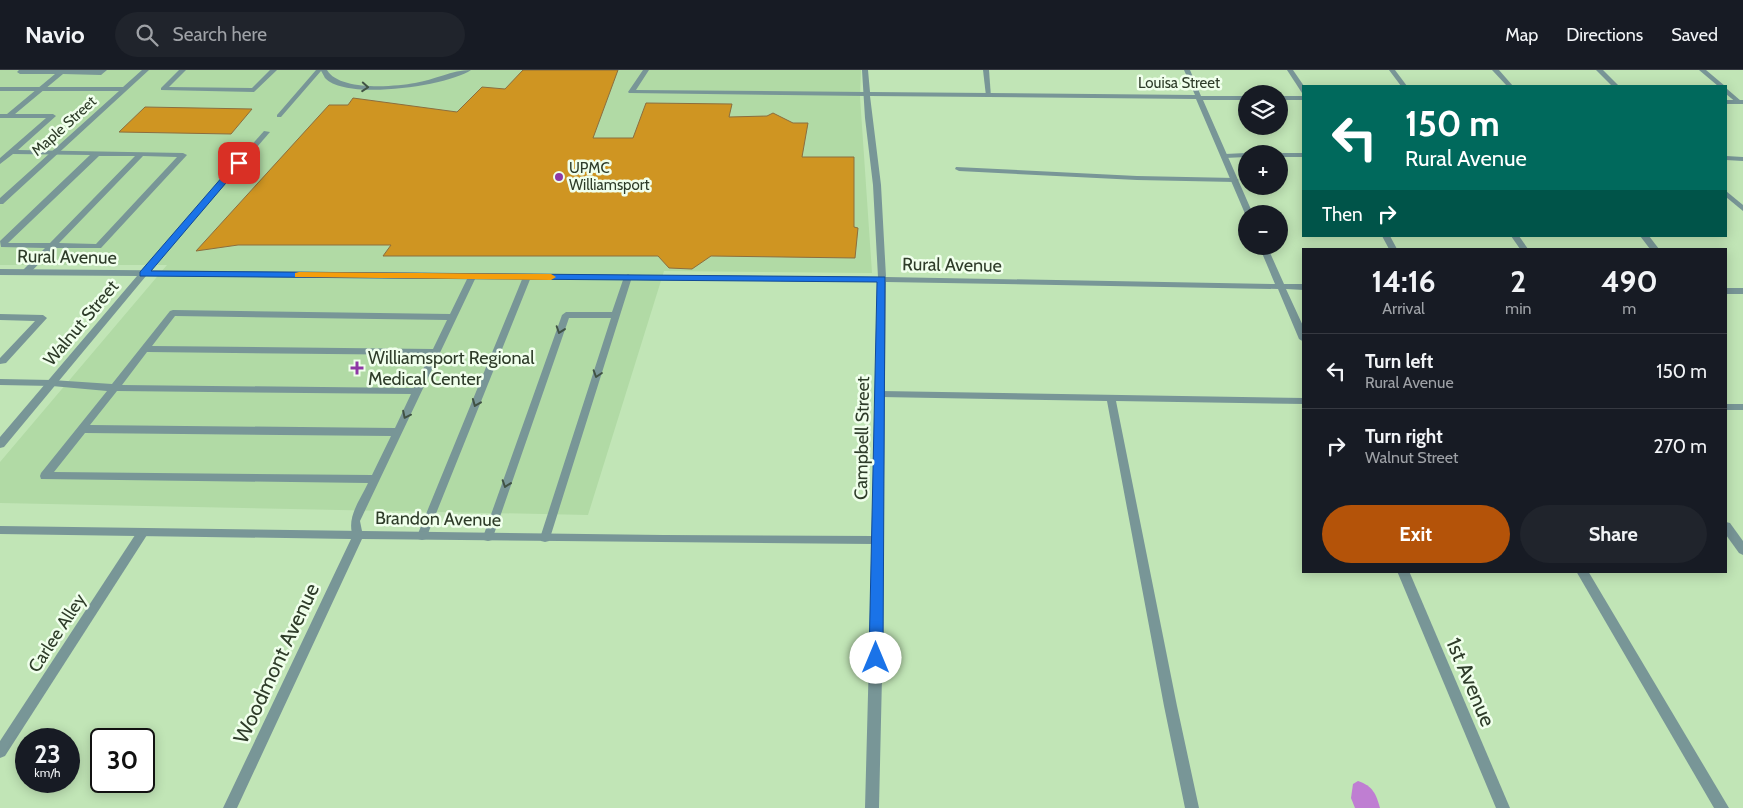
<!DOCTYPE html>
<meta charset="utf-8">
<style>
body{margin:0;font-family:Cabin,sans-serif;background:#20242c;color:#f1f3f6;height:100vh;display:flex;flex-direction:column;font-size:19px;white-space:nowrap}
*{box-sizing:border-box;margin:0}
p{font-size:16px;color:#9ea1a6}
.icon{flex:none;width:28px;height:28px;fill:none;stroke:currentColor;stroke-width:2;stroke-linecap:round;stroke-linejoin:round}
.map{position:relative;flex:1;overflow:hidden}
.side{position:absolute;left:1302px;top:178px;width:425px;height:325px;display:flex;flex-direction:column;background:#171b24;border-radius:0px;box-shadow:0 2px 12px #0003}
.side>*{flex:none}
.hud{position:absolute;left:1302px;top:15px;width:425px;height:152px;border-radius:0px;box-shadow:0 2px 12px #0003;background:#00695c;color:#fff;overflow:hidden}
.tools{position:absolute;left:1238px;top:15px;display:grid;gap:10px}
.tools a{display:grid;place-items:center;width:50px;height:50px;border-radius:50%;background:#171b24;box-shadow:0 2px 12px #0003;font-size:25px}
.speed{position:absolute;left:15px;top:658px;display:flex;gap:10px;font-size:25px;font-weight:700;text-align:center}
.speed>*{display:grid;place-content:center;width:65px;height:65px;border-radius:50%;background:#171b24;box-shadow:0 2px 12px #0003;line-height:1}
.speed small{font-size:12px;font-weight:400}
.speed .limit{border:2px solid #111;border-radius:8px;background:#fff;color:#111}
.pin{position:absolute;display:grid;place-items:center;width:42px;height:42px;color:#fff;margin:-21px;border-radius:10px;box-shadow:0 2px 8px #0006}
.me{position:absolute;width:55px;margin:-28px;rotate:0deg;stroke-linejoin:round;filter:drop-shadow(0 0 4px #0008)}
.turn{display:flex;align-items:center;gap:18px;height:105px;padding:0 20px;font-size:22px}
.turn .icon{width:65px;height:65px;stroke-width:2.5}
.turn b{display:block;font-size:35px;line-height:42px}
.then{display:flex;align-items:center;height:48px;padding:0 20px;background:#0003;gap:10px;font-size:19px}
.eta{display:flex;justify-content:space-evenly;align-items:center;height:85px;text-align:center}
.eta b{font-size:30px;font-weight:700;line-height:35px}
.cta{display:flex;gap:10px;margin-top:auto;padding:10px 20px}
.cta a{flex:1;height:58px;border-radius:30px;background:#b45309;color:#fff;font-size:20px;font-weight:700;line-height:58px;text-align:center}
.cta a+a{background:#20242c;color:#f1f3f6}
ul{padding:0;list-style:none}
li{display:flex;align-items:center;gap:15px;height:75px;padding:0 20px;border-top:1px solid #363941}
li div{flex:1}
li b{display:block;font-size:19px}
li em{font-style:normal}
header{display:flex;align-items:center;gap:30px;box-sizing:border-box;height:70px;padding:0 25px;background:#171b24;border-bottom:1px solid #363941}
header strong{font-size:24px}
nav{display:flex;gap:28px;margin-inline-start:auto;font-size:18px}
.search{width:350px;height:45px;background:#20242c;display:flex;align-items:center;gap:12px;box-sizing:border-box;padding:0 18px;border-radius:28px;color:#9ea1a6;font-size:19px}
.map>svg:first-child{display:block}
.built{fill:#b1daa5}
.water{fill:#bf7ed2}
.building{fill:#cf9522;stroke:#8b6e3f}
.lines{fill:none;stroke-linecap:round;stroke-linejoin:round}
.lane{fill:#789697;fill-rule:evenodd}
.street{fill:#789697;fill-rule:evenodd}
.oneway{stroke:#405244}
.route{fill:#1a73e8;stroke:#114b97}
.slow{fill:#f59e0b}
.poi-dot{fill:#8e38a5;stroke:#f0ffec;stroke-width:2}
.labels{text-anchor:middle;dominant-baseline:central;stroke-width:5;stroke-linejoin:round;paint-order:stroke}
.far-street-label{font-size:15px;fill:#2e3c29;stroke:#f0ffec}
.far-poi-label{font-size:15px;fill:#2e3c29;stroke:#f0ffec;text-anchor:start}
.street-label{font-size:18px;fill:#2e3c29;stroke:#f0ffec}
.poi-label{font-size:18px;fill:#2e3c29;stroke:#f0ffec;text-anchor:start}
.near-street-label{font-size:21px;fill:#2e3c29;stroke:#f0ffec}
</style>
<header>
<strong>Navio</strong>
<div class="search"><svg class="icon" aria-label="search" viewBox="0 0 24 24"><circle cx="10" cy="10" r="6"/><path d="M15 15l6 6"/></svg>Search here</div>
<nav><a>Map</a><a>Directions</a><a>Saved</a></nav>
</header>
<div class="map">
<svg width="1743" height="738" viewBox="0 0 1743 738">
<rect width="100%" height="100%" fill="#c1e5b6"/>
<polygon class="built" points="0,0 861,0 860,27 872,203 664,201 588,445 0,433 0,392 167,195 0,195"/>
<path class="water" d="M 1358,711 C 1373,716 1376,724 1380,738 L 1355,738 L 1351,728 L 1353,714 Z"/>
<g class="building">
<polygon points="523,0 618,0 593,68 633,68 646,33 732,34 729,47 767,46 773,43 793,53 808,53 802,87 854,87 854,157 858,158 855,188 711,186 692,199 669,198 658,186 383,186 391,175 238,175 196,181 329,35 348,35 353,28 457,42 482,17 505,19"/>
<polygon points="145,37 252,39 231,64 119,62"/>
</g>
<g class="lines">
<g class="lane">
<path d="M 19,0 L 107,0 L 101,5 L 63,4 L 15,44 L 53,44 L 56,46 L 18,80 L 183,83 L 187,85 L 101,178 L 54,178 L 29,204 L 23,204 L 23,200 L 45,178 L 1,177 L 0,171 L 90,85 L 13,84 L 0,94 L 0,88 L 46,48 L 0,48 L 0,44 L 7,44 L 55,4 L 20,4 L 17,2 ZM 99,86 L 135,86 L 50,173 L 8,173 ZM 143,86 L 177,87 L 96,174 L 59,173 Z"/>
<polygon points="179,0 186,0 169,17 252,18 270,0 277,0 254,22 161,20 161,18"/>
<path d="M 316,0 L 327,0 C 339,21 393,17 415,13 C 434,10 452,0 471,0 C 448,16 346,31 325,8 C 325,8 322,2 321,1 L 281,47 L 277,47 L 277,45 Z"/>
<polygon points="643,0 649,0 636,20 866,22 869,24 866,26 629,23 628,22"/>
<polygon points="983,0 989,0 991,27 986,26"/>
<polygon points="1287,0 1293,0 1304,16 1304,24 1302,23"/>
<polygon points="1492,0 1499,0 1513,16 1507,16"/>
<polygon points="1699,0 1706,0 1725,16 1718,16"/>
<polygon points="1726,18 1741,31 1741,33 1737,33 1726,24"/>
<polygon points="264,61 270,62 146,206 140,206 140,202"/>
<polygon points="1246,83 1249,84 1246,84 1246,87 1225,88 1221,86 1225,84"/>
<polygon points="1279,83 1304,83 1304,87 1279,87 1279,84 1276,84"/>
<polygon points="1726,86 1743,87 1743,91 1726,90"/>
<polygon points="956,97 1137,106 1235,108 1239,110 1235,112 1137,110 959,101 955,99"/>
<polygon points="1382,166 1390,166 1397,179 1389,179"/>
<polygon points="1640,166 1649,166 1659,179 1650,179"/>
<path d="M 472,204 L 476,207 L 360,451 L 363,466 L 362,469 L 358,470 L 354,469 C 345,449 359,432 368,413 L 41,409 L 40,406 L 41,403 L 107,321 L 52,316 L 0,315 L 0,309 L 52,310 L 112,314 L 170,241 L 173,240 L 450,244 L 468,207 ZM 175,246 L 447,250 L 433,279 L 152,276 ZM 147,282 L 430,285 L 414,318 L 122,315 ZM 117,321 L 411,324 L 395,358 L 90,355 ZM 85,363 L 391,366 L 372,405 L 54,402 Z"/>
<polygon points="527,204 531,207 427,466 426,469 422,470 418,469 417,466 523,207"/>
<polygon points="628,204 632,207 549,471 545,472 541,471 540,468 611,248 569,248 493,467 492,470 488,471 484,470 483,467 562,245 566,242 612,242 624,207"/>
<polygon points="0,244 43,245 47,248 6,293 0,294 0,288 35,251 0,250"/>
<polygon points="881,321 1304,328 1304,334 1116,331 1177,636 1199,738 1185,738 1164,636 1107,331 881,327 876,324"/>
<rect x="1726" y="334" width="17" height="6"/>
<polygon points="143,458 147,459 148,462 147,465 5,686 0,688 0,671 139,459"/>
<polygon points="1576,501 1588,501 1729,738 1714,738"/>
</g>
<g class="street">
<polygon points="142,0 149,0 3,134 0,134 0,128 119,21 0,21 0,17 123,17"/>
<polygon points="862,0 868,0 870,22 1195,25 1184,0 1190,0 1201,26 1246,26 1246,30 1203,30 1253,144 1246,144 1246,146 1196,29 870,26 881,115 886,207 1275,214 1259,176 1267,176 1284,214 1304,214 1304,220 1286,219 1304,258 1304,272 1299,269 1278,219 886,212 882,607 879,738 865,738 872,474 362,469 237,738 223,738 351,469 0,464 0,456 663,465 873,466 878,212 146,206 4,377 0,378 0,367 137,206 0,205 0,199 878,207 873,115 865,48"/>
<polygon points="1389,0 1395,0 1407,16 1401,16"/>
<polygon points="1596,0 1603,0 1619,16 1612,16"/>
<rect x="1279" y="26" width="25" height="4"/>
<rect x="1726" y="30" width="17" height="4"/>
<polygon points="1726,121 1743,135 1743,141 1726,127"/>
<polygon points="1511,166 1519,166 1528,179 1520,179"/>
<rect x="1726" y="218" width="17" height="6"/>
<polygon points="1726,452 1730,453 1743,471 1743,485 1739,483 1726,465"/>
<polygon points="1397,501 1409,501 1510,738 1496,738"/>
</g>
</g>
<defs><path id="oneway-chevron" d="M-2-3.5L2.5 0L-2 3.5" fill="none" stroke-width="1.6" stroke-linecap="round" stroke-linejoin="round" transform="scale(1.25)"/></defs>
<g class="oneway">
<use href="#oneway-chevron" transform="translate(365 17) rotate(4)"/>
<use href="#oneway-chevron" transform="translate(560 260) rotate(109)"/>
<use href="#oneway-chevron" transform="translate(597 304) rotate(108)"/>
<use href="#oneway-chevron" transform="translate(476 333) rotate(112)"/>
<use href="#oneway-chevron" transform="translate(406 345) rotate(116)"/>
<use href="#oneway-chevron" transform="translate(506 414) rotate(109)"/>
</g>
<polygon class="route" points="236,91 243,93 151,201 885,207 883,588 881,592 876,594 871,592 869,588 877,212 140,206 140,202"/>
<polygon class="slow" points="299,202 551,204 556,207 551,210 295,207 295,203"/>
<g class="poi-dot">
<circle cx="559" cy="107" r="5"/>
<path d="M354.5 290.5h5v5h5v5h-5v5h-5v-5h-5v-5h5z"/>
</g>
<g class="labels">
<g class="far-street-label">
<text x="1179" y="13">Louisa Street</text>
<text transform="translate(64 56) rotate(-42)">Maple Street</text>
</g>
<g class="far-poi-label">
<text x="569" y="98">UPMC<tspan x="569" dy="17">Williamsport</tspan></text>
</g>
<g class="street-label">
<text transform="translate(67 187) rotate(1)">Rural Avenue</text>
<text transform="translate(952 195) rotate(1)">Rural Avenue</text>
<text transform="translate(81 253) rotate(-50)">Walnut Street</text>
<text transform="translate(862 368) rotate(-89)">Campbell Street</text>
<text transform="translate(438 449) rotate(1)">Brandon Avenue</text>
<text transform="translate(57 563) rotate(-57)">Carlee Alley</text>
</g>
<g class="poi-label">
<text x="368" y="288">Williamsport Regional<tspan x="368" dy="21">Medical Center</tspan></text>
</g>
<g class="near-street-label">
<text transform="translate(276 593) rotate(-65)">Woodmont Avenue</text>
<text transform="translate(1471 612) rotate(67)">1st Avenue</text>
</g>
</g>
</svg>
<div class="tools">
<a><svg class="icon" aria-label="layers" viewBox="0 0 24 24"><path d="M12 4l9 5-9 5-9-5zM3 14l9 5 9-5"/></svg></a>
<a>+</a>
<a>−</a>
</div>
<div class="speed"><div>23<small>km/h</small></div><div class="limit">30</div></div>
<div class="pin" style="left:239px;top:93px;background:#d93025"><svg class="icon" aria-label="arrive" viewBox="0 0 24 24"><path d="M6 21V4h12l-3 4 3 4H6"/></svg></div>
<svg class="me" style="left:876px;top:588px" viewBox="-20 -20 40 40"><circle r="19" fill="#fff"/><path d="M0-13L10 11 0 6-10 11z" fill="#1a73e8"/></svg>
<div class="hud">
<div class="turn"><svg class="icon" aria-label="left" viewBox="0 0 24 24"><path d="M17 20v-9H6M10 6l-5 5 5 5"/></svg><div><b>150 m</b>Rural Avenue</div></div>
<div class="then">Then<svg class="icon" aria-label="right" viewBox="0 0 24 24"><path d="M7 20v-9h11M14 6l5 5-5 5"/></svg></div>
</div>
<section class="side">
<div class="eta">
<div><b>14:16</b><p>Arrival</p></div>
<div><b>2</b><p>min</p></div>
<div><b>490</b><p>m</p></div>
</div>
<ul>
<li><svg class="icon" aria-label="left" viewBox="0 0 24 24"><path d="M17 20v-9H6M10 6l-5 5 5 5"/></svg><div><b>Turn left</b><p>Rural Avenue</p></div><em>150 m</em></li>
<li><svg class="icon" aria-label="right" viewBox="0 0 24 24"><path d="M7 20v-9h11M14 6l5 5-5 5"/></svg><div><b>Turn right</b><p>Walnut Street</p></div><em>270 m</em></li>
</ul>
<div class="cta"><a>Exit</a><a>Share</a></div>
</section>
</div>
